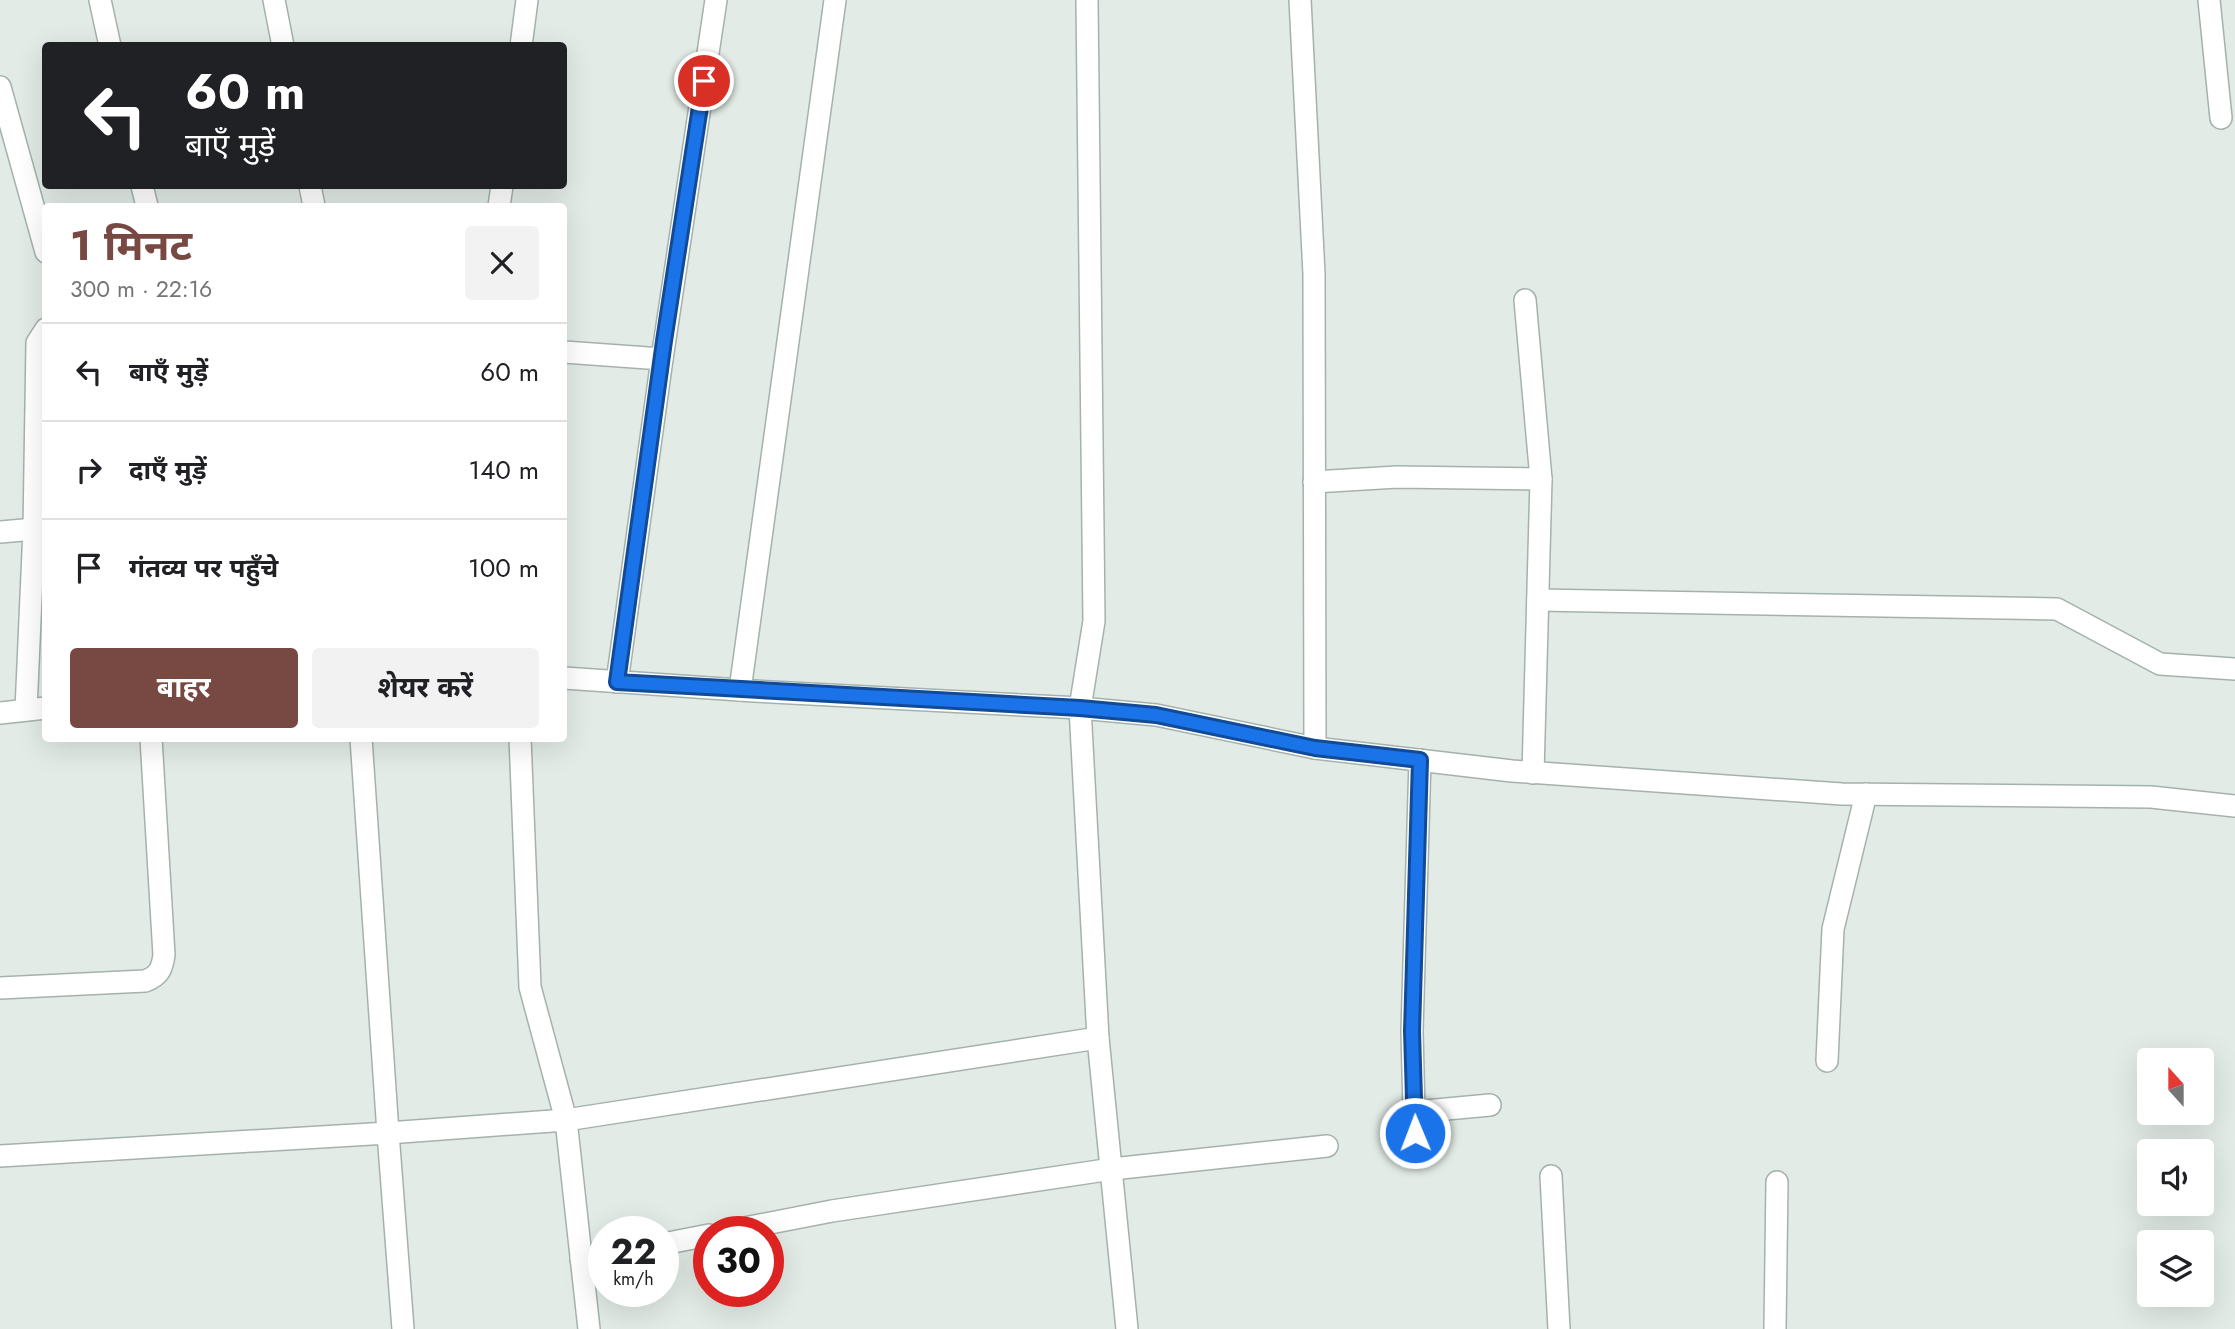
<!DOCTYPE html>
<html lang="hi">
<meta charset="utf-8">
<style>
body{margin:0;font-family:Jost,"Noto Sans Devanagari",sans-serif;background:#f2f2f2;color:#202124;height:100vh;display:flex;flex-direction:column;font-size:26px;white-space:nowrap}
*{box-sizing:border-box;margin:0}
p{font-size:23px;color:#757577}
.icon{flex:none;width:38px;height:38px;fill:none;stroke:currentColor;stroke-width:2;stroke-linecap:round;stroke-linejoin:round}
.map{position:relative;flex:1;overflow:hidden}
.panel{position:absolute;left:42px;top:203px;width:525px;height:539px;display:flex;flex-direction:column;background:#fff;border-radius:7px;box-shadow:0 7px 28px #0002}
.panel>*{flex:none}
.hud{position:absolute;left:42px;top:42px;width:525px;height:147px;border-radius:7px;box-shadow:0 7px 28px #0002;background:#202124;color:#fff;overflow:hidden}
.needle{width:46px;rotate:339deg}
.tools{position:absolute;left:2137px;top:1048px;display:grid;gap:14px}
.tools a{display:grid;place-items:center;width:77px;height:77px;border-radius:7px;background:#fff;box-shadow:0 7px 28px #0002;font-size:35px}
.speed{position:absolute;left:588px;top:1216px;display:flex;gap:14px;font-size:35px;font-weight:700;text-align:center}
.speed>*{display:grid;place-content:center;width:91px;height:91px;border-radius:50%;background:#fff;box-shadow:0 7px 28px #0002;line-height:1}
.speed small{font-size:18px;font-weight:400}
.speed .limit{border:10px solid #d22;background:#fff;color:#111}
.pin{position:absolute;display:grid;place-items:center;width:60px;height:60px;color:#fff;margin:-30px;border:4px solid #fff;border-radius:50%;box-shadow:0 2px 7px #0007}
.me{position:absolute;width:77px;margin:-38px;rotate:359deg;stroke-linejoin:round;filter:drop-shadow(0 0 5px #0008)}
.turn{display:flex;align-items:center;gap:24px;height:147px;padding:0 28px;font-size:32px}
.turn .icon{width:91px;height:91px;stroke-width:2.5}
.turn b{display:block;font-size:49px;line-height:60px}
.round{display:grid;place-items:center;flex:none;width:74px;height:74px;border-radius:7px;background:#f2f2f2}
.summary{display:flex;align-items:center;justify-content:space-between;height:119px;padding:0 28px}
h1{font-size:42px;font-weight:700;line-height:52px;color:#784842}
.button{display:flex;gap:14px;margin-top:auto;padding:14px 28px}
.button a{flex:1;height:80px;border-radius:7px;background:#784842;color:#fff;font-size:28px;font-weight:700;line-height:80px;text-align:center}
.button a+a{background:#f2f2f2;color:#202124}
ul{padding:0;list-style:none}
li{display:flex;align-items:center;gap:21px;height:98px;padding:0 28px;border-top:2px solid #e0e0e0}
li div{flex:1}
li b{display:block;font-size:26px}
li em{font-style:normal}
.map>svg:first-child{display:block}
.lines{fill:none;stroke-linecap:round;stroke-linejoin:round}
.minor-casing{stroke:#a5b2ac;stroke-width:24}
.minor{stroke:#fff;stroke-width:21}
.route-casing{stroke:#114b97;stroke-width:18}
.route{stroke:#1a73e8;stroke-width:12}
</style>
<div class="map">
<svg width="2235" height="1329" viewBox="0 0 2235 1329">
<rect width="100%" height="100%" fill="#e2ebe6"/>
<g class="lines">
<defs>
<g id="minor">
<polyline points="100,0 110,46"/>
<polyline points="274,0 283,46"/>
<polyline points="1300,0 1314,274 1315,748"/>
<polyline points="2209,0 2221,118"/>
<polyline points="521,46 527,0"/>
<polyline points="0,87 46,252"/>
<polyline points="142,186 147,206"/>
<polyline points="310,186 314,206"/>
<polyline points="499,206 502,186"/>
<polyline points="1525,300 1541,479 1533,773"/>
<polyline points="564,352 662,359"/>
<polyline points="1314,482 1397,477 1541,479"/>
<polyline points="0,532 46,528"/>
<polyline points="1538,600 2057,609 2160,664 2235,669"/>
<polyline points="564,678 754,691 1080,708 1156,715 1315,748 1512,771 1842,794 2151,797 2235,806"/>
<polyline points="617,682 662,359 716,0"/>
<polyline points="740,690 835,0"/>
<polyline points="26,710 34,529 37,343 46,329"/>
<polyline points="0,713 46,708"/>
<polyline points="361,738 388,1133 566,1120 1098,1038 1080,708 1094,621 1087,0"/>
<polyline points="520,738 530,987 566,1120 589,1329"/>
<path d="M 0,988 L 145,981 C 159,976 162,969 164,955 L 151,738"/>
<polyline points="1098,1038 1127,1329"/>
<polyline points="1827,1061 1833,929 1866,794"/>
<polyline points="1414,1112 1490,1105"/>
<polyline points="1415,1154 1412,1031 1420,760"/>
<polyline points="0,1156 388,1133 403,1329"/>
<polyline points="1551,1176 1559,1329"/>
<polyline points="724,1232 832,1211 1112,1169 1327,1146"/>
<polyline points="663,1244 709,1235"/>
<polyline points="581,1259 604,1255"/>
<polyline points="1775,1329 1777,1182"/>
</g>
</defs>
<use href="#minor" class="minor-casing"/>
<use href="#minor" class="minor"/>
</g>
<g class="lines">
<defs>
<polyline id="route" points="704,81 664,341 617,682 1080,708 1156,715 1315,748 1420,760 1412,1031 1415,1133"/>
</defs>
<use href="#route" class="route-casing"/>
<use href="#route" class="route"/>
</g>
</svg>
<div class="tools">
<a><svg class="needle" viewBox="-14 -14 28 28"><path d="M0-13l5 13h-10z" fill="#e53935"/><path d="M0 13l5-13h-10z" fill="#757577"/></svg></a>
<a><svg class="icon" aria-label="sound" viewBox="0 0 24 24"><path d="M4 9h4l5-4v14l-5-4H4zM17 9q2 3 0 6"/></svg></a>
<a><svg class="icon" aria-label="layers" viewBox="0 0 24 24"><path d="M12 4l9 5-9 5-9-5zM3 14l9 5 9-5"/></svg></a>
</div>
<div class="speed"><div>22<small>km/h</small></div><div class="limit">30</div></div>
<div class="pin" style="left:704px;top:81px;background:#d93025"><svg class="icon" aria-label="arrive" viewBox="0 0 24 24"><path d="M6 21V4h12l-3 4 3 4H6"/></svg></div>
<svg class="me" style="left:1415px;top:1133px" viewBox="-20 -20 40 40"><circle r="17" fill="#1a73e8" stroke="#fff" stroke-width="3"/><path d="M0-11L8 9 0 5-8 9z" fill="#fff"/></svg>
<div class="hud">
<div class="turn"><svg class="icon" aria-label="left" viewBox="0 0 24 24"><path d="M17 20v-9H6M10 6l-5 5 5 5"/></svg><div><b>60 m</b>बाएँ मुड़ें</div></div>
</div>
<section class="panel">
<div class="summary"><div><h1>1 मिनट</h1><p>300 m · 22:16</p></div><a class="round"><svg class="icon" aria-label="close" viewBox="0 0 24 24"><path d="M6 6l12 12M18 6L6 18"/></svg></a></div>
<ul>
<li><svg class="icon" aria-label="left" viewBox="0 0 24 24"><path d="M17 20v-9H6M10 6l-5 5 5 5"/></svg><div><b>बाएँ मुड़ें</b></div><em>60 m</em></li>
<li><svg class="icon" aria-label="right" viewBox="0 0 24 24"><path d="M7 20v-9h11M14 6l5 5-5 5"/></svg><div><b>दाएँ मुड़ें</b></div><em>140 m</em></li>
<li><svg class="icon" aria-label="arrive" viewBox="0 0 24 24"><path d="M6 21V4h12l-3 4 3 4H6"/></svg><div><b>गंतव्य पर पहुँचे</b></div><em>100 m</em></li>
</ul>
<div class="button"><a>बाहर</a><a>शेयर करें</a></div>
</section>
</div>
